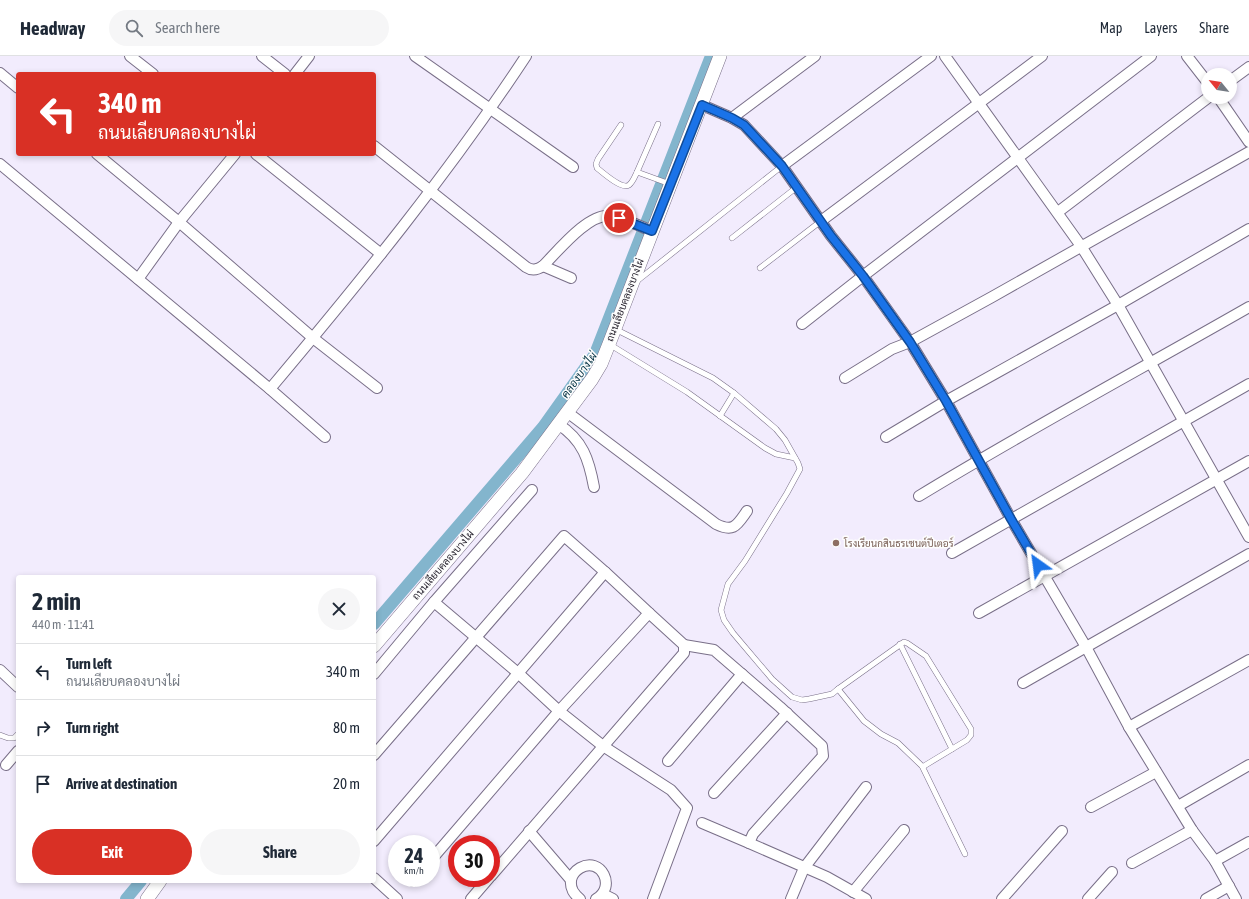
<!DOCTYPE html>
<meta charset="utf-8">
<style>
body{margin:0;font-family:"Asap Condensed",Sarabun,sans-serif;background:#f6f6f7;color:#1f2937;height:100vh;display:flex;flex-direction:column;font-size:15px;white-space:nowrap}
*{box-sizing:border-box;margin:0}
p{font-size:13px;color:#747a83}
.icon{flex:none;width:22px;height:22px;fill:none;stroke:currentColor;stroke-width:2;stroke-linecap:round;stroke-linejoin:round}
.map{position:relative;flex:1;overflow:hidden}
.sheet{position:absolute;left:16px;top:519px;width:360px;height:308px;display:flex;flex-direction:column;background:#fff;border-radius:4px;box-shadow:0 2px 6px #0003}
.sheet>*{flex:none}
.hud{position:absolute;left:16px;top:16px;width:360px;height:84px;border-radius:4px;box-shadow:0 2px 6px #0003;background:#d93025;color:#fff;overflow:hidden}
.needle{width:26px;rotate:300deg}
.fabs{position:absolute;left:1201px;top:12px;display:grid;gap:8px}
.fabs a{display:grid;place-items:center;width:36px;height:36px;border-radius:50%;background:#fff;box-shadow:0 2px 6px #0003;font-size:20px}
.speed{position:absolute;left:388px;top:779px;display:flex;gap:8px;font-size:20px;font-weight:700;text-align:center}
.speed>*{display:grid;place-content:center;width:52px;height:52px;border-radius:50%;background:#fff;box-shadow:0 2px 6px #0003;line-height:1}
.speed small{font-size:10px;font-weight:400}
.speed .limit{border:6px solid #d22;background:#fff;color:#111}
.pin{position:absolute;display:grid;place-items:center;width:34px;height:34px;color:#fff;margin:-17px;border:2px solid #fff;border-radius:50%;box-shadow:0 1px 4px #0007}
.me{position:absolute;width:44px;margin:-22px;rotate:329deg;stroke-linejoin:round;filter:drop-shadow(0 0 3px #0008)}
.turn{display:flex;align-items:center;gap:14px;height:84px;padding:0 16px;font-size:18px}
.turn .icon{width:52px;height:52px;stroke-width:2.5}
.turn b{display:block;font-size:28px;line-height:34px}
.round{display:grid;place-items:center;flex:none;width:42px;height:42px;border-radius:21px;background:#f6f6f7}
.head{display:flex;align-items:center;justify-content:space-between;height:68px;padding:0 16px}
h1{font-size:24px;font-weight:700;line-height:30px}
.primary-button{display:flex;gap:8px;margin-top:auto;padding:8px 16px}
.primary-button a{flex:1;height:46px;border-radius:24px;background:#d93025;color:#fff;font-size:16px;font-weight:700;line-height:46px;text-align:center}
.primary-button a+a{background:#f6f6f7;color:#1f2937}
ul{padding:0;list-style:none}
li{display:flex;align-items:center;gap:12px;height:56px;padding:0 16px;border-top:1px solid #e0e1e3}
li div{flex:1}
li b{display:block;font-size:15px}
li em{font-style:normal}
header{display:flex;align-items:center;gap:24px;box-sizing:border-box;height:56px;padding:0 20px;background:#fff;border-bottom:1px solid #e0e1e3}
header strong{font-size:19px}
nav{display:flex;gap:22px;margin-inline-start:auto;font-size:14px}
.search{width:280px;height:36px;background:#f6f6f7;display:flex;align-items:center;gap:10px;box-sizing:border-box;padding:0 14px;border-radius:22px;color:#747a83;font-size:15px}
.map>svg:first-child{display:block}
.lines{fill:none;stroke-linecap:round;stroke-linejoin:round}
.canal{stroke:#83b5cd;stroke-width:12}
.service-casing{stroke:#796f88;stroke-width:6}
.minor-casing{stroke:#796f88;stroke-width:12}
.tertiary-casing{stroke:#796f88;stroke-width:14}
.service{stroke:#fff;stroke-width:5}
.minor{stroke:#fff;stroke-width:10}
.tertiary{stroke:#fff;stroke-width:13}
.route-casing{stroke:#114b97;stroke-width:10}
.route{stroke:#1a73e8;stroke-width:7}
.education-dot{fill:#8d6e63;stroke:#fdfdfd;stroke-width:1.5}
.labels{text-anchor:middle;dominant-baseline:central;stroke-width:3;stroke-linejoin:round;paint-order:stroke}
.street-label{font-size:10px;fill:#28242f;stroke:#fdfdfd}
.education-label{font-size:10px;fill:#785e54;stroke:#fdfdfd;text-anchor:start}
.water-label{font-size:11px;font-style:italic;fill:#012f40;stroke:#fdfdfd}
</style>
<header>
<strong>Headway</strong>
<div class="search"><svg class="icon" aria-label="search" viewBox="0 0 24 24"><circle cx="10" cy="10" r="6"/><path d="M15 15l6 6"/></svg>Search here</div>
<nav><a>Map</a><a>Layers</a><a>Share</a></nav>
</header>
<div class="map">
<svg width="1249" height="843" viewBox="0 0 1249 843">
<rect width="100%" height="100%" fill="#f2ecfd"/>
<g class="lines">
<g class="canal">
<polyline points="374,568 543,371 595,298 711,0"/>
<polyline points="126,843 141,825"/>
</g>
<defs>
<g id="service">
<path d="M 621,69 L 598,103 L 596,108 L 597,112 C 602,116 622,134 629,129 C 633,126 635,120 637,116 L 670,128"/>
<polyline points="637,116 658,68"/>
<polyline points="732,182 797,131"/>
<polyline points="760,212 821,165"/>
<polyline points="637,225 782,110"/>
<polyline points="615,273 713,322 734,337 776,373 785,384 798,407 800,413 787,437 745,505 728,528 721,554 724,564 733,577 772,623 792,641 802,644 809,643 832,638 838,633"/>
<polyline points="609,288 687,336 765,392 776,398 795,402"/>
<polyline points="720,360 734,337"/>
<polyline points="900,588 952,693"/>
<polyline points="0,679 8,682 14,682 18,678"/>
<polyline points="922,710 924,710 967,684 971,679 971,673 926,600 907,587 904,586 838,633 864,665 881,678 898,687 922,710 965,798"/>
</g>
<g id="minor">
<polyline points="130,0 153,18"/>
<polyline points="262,0 285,18"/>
<polyline points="415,0 573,111"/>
<polyline points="945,0 1081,190 1118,249 1249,481"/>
<polyline points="1187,0 1208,27"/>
<polyline points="0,17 18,32"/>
<polyline points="295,18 309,0"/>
<polyline points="1230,25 1249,11"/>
<polyline points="1218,41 1249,86"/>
<polyline points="702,49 732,62 744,69 782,110 831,180 863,220 910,286 946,345 1011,463 1086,591 1129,671 1192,774 1215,805 1236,843"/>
<polyline points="732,62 815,0"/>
<path d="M 374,90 L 526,211 C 532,215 537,214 543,210 C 558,195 589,156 611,160 C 625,162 639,170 652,175"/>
<polyline points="97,98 179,166 313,282 377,332"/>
<polyline points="256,98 381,198"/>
<polyline points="0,108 270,333 325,381"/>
<polyline points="782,110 931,0"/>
<polyline points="1058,156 1209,41"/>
<polyline points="821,165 1042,0"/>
<polyline points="543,210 571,222"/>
<polyline points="138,223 179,166 235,98"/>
<polyline points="802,268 863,220 1151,0"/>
<polyline points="845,322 892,293 910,286 992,241 1249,96"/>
<path d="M 270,333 C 360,226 449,117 526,0"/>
<path d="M 567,356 L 716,468 C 734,477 737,469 747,455"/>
<path d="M 558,368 C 583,384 589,404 594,431"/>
<polyline points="886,381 946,345 1118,249 1249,173"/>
<path d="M 919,440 C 1027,374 1139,314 1249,251"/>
<polyline points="952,497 1249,328"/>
<polyline points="434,546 532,434"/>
<polyline points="979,557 1249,405"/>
<polyline points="684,589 714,594 780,651 822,690 823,700 753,778 749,787 702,767"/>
<polyline points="0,614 18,631"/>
<polyline points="374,618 434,546 518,617 559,655 603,690 671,734 687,752 653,843"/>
<polyline points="1023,627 1249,498"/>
<polyline points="1129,671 1249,604"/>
<polyline points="374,699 564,480 605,516 374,785"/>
<polyline points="668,705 742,618"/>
<polyline points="6,709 18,695"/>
<polyline points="714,737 787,657"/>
<polyline points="1178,750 1249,709"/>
<polyline points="1091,751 1156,716"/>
<polyline points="529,775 571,824"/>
<polyline points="749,787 827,821 866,843"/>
<polyline points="431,804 559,655 649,557 605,516"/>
<polyline points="1215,805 1249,786"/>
<polyline points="1132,807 1192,774"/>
<polyline points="491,820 684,597 684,589 649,557"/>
<polyline points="374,822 397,843"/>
<polyline points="413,825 416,822"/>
<polyline points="853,836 904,774"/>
<polyline points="603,838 613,843"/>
<polyline points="471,843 489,822"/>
<path d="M 580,843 C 574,838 570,833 571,824 C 572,819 575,815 580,812 C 601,800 617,831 596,843"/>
<polyline points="791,843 804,812 866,731"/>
<polyline points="1002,843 1062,775"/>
<polyline points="1088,843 1112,816"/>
<polyline points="1206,843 1229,830"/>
</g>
<g id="tertiary">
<polyline points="374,590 522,417 592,323 601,308 609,288 720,0"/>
<polyline points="147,843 160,825"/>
</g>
</defs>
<use href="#service" class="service-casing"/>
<use href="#minor" class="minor-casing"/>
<use href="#tertiary" class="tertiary-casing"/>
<use href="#service" class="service"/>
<use href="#minor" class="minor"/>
<use href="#tertiary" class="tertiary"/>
</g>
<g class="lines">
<defs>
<polyline id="route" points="619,162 652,175 702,49 732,62 744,69 782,110 831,180 863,220 910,286 946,345 1011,463 1038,509"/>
</defs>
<use href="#route" class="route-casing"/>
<use href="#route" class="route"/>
</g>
<circle class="education-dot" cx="836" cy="487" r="4"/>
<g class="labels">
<g class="street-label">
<text transform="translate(625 244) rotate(-69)">ถนนเลียบคลองบางไผ่</text>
<text transform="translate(443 509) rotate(-49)">ถนนเลียบคลองบางไผ่</text>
</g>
<g class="education-label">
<text x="844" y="487">โรงเรียนกสินธรเซนต์ปีเตอร์</text>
</g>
<g class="water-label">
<text transform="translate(579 319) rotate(-55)">คลองบางไผ่</text>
</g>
</g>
</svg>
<div class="fabs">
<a><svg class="needle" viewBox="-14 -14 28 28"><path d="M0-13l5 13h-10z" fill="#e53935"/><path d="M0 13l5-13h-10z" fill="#747a83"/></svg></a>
</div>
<div class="speed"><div>24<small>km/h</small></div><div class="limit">30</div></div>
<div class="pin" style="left:619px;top:162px;background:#d93025"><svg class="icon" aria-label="arrive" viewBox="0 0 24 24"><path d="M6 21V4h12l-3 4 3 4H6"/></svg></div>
<svg class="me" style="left:1038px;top:509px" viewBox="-20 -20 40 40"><path d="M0-17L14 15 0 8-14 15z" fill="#1a73e8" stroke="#fff" stroke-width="4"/></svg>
<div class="hud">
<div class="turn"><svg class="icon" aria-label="left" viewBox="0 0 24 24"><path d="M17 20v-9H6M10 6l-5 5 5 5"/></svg><div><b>340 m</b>ถนนเลียบคลองบางไผ่</div></div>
</div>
<section class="sheet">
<div class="head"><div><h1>2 min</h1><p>440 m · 11:41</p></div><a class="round"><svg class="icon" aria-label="close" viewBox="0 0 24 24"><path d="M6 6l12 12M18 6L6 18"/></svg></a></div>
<ul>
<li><svg class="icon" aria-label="left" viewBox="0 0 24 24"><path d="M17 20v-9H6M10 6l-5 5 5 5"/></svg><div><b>Turn left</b><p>ถนนเลียบคลองบางไผ่</p></div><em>340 m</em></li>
<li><svg class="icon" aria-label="right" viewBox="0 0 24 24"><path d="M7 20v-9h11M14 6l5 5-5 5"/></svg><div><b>Turn right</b></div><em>80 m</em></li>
<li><svg class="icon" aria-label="arrive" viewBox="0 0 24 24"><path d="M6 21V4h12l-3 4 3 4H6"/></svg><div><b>Arrive at destination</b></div><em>20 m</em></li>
</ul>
<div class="primary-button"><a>Exit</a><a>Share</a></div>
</section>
</div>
